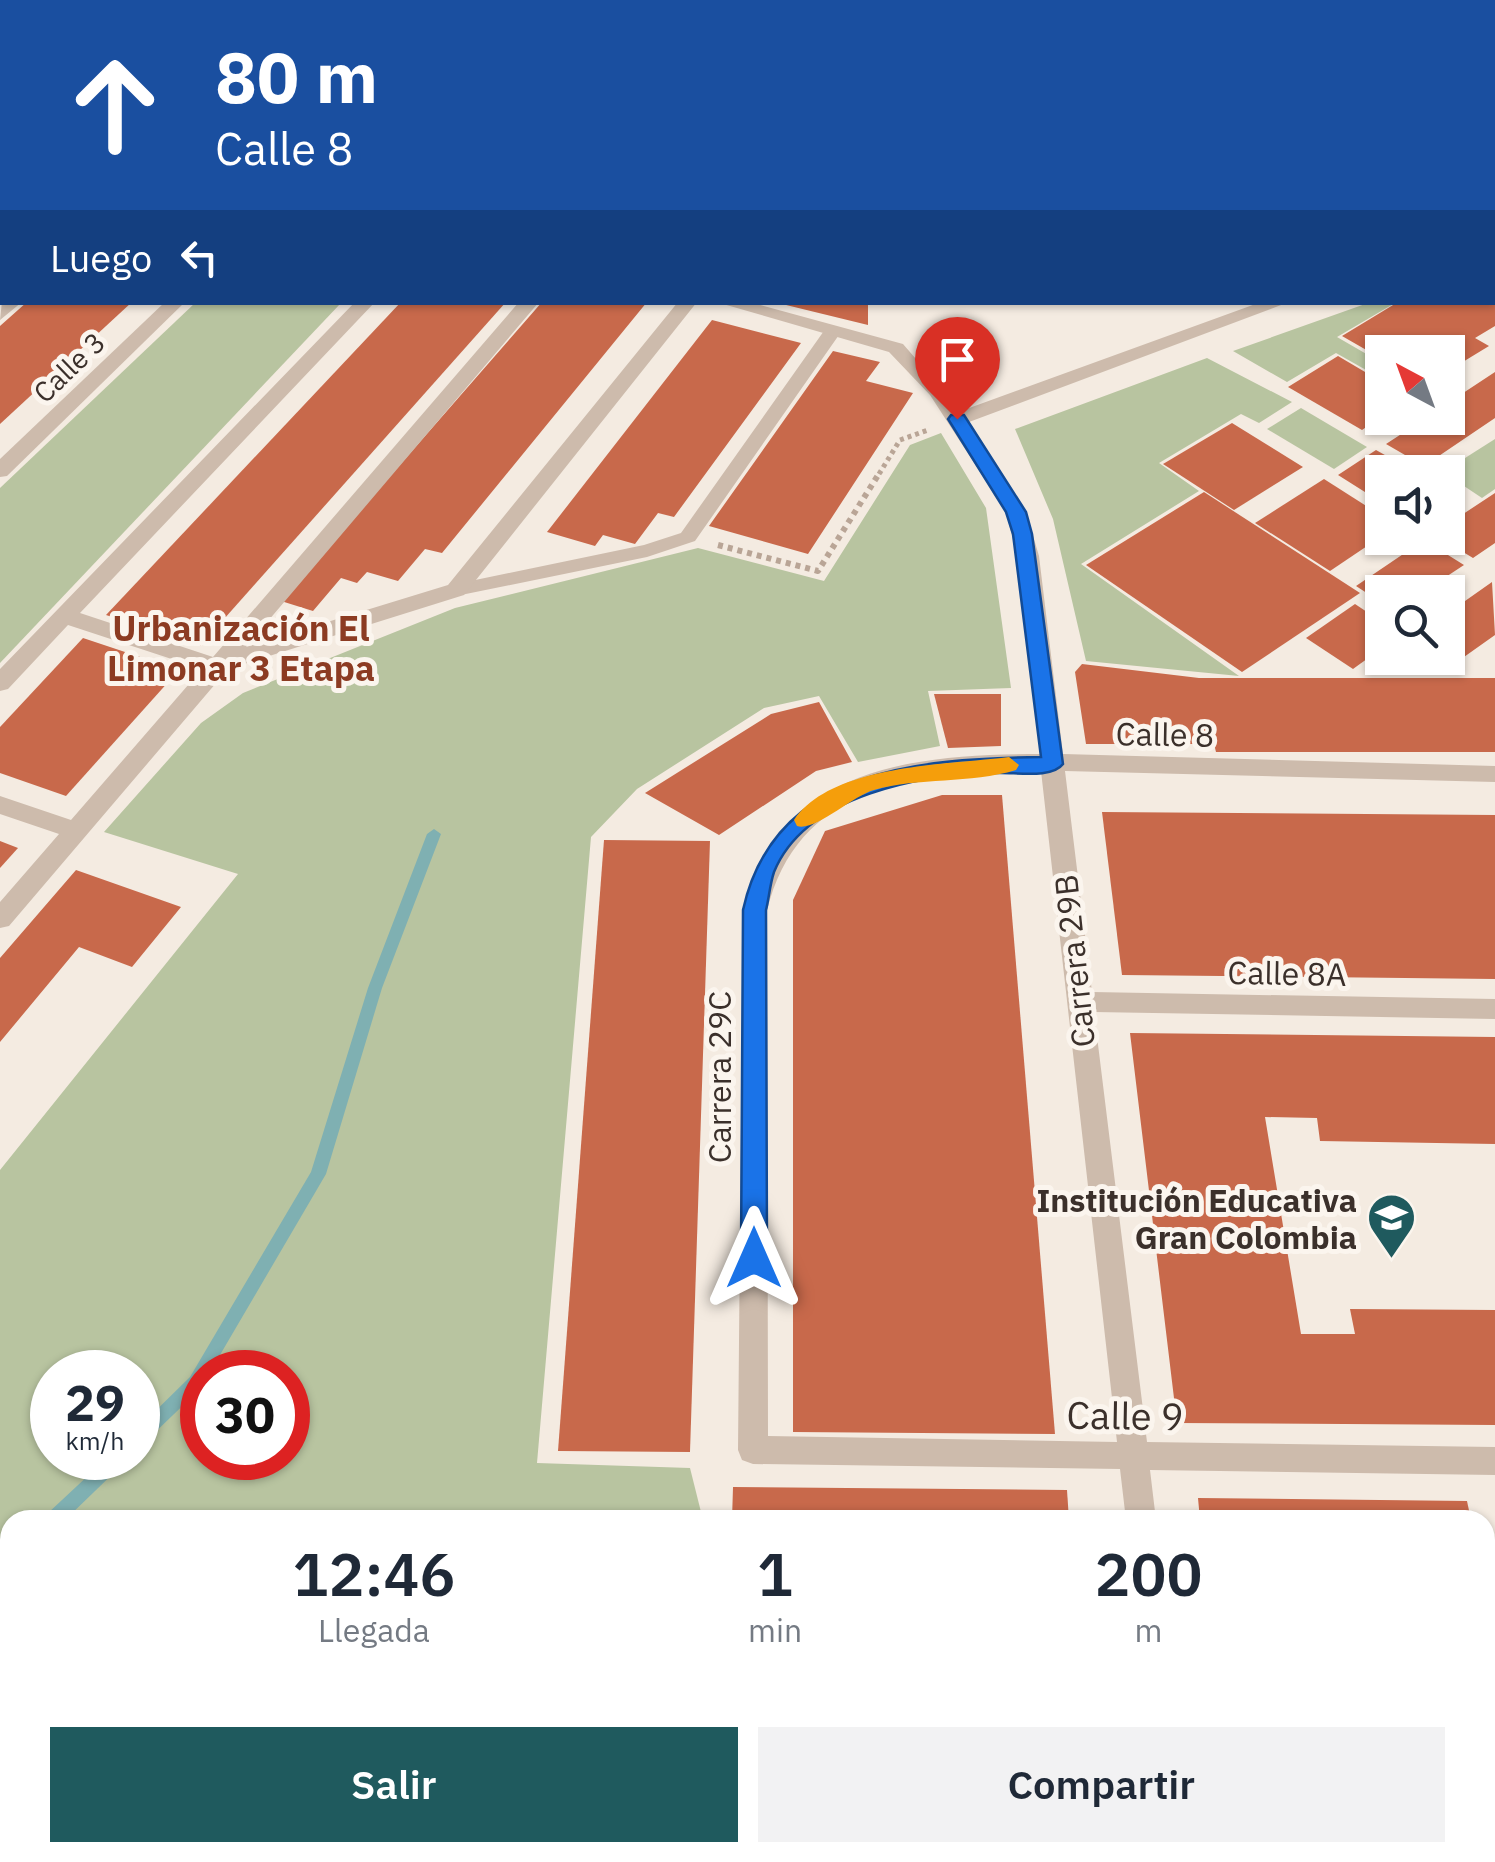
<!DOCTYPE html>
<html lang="es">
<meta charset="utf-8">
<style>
body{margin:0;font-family:"IBM Plex Sans",sans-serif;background:#f2f2f3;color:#1f2937;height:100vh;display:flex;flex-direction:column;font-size:38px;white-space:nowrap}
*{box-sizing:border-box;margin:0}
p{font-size:32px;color:#747a83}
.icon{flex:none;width:55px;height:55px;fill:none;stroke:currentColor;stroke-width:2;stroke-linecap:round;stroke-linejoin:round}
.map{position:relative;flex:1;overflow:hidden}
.details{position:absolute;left:0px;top:1510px;width:1495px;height:352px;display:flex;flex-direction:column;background:#fff;border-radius:30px 30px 0 0;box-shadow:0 2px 8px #0004}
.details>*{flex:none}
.guide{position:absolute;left:0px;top:0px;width:1495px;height:305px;box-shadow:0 2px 8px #0004;background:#1a4fa0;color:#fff;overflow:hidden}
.needle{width:65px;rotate:319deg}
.buttons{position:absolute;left:1365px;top:335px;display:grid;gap:20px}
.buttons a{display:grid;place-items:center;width:100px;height:100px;border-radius:0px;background:#fff;box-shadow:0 2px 8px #0004;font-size:50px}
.speed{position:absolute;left:30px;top:1350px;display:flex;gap:20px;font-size:50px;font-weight:700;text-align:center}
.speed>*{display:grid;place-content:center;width:130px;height:130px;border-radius:50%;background:#fff;box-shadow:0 2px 8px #0004;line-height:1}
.speed small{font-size:25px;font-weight:400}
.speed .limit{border:15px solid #d22;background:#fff;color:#111}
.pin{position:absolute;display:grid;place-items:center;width:85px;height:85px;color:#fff;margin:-102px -42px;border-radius:50% 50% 50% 0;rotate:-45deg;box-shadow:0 0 10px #0007}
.pin .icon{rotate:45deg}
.me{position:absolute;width:110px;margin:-55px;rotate:0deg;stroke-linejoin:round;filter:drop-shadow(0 0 8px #0008)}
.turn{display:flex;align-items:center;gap:35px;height:210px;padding:0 50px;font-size:45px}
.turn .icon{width:130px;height:130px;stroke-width:2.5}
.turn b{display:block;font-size:70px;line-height:85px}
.then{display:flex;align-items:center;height:95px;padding:0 50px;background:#0003;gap:20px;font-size:38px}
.eta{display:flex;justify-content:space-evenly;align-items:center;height:170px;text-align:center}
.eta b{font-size:60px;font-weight:600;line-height:70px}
.primary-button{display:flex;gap:20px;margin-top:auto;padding:20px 50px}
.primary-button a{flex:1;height:115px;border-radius:0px;background:#1f5a5e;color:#fff;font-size:40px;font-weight:600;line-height:115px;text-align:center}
.primary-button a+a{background:#f2f2f3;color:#1f2937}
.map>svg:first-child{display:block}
.green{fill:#b8c4a0;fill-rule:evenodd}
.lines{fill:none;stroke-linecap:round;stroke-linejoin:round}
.stream{fill:#7fb0b2;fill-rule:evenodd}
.building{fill:#c8694b}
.path-far1{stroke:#b9a596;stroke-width:5;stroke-dasharray:4 4;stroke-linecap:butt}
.path{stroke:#b9a596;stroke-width:6;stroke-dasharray:5 5;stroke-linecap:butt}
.service{fill:#cdbbac;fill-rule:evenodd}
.minor{fill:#cdbbac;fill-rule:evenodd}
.tertiary{fill:#cdbbac;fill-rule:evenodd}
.route{fill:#1a73e8;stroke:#114b97;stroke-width:2.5}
.slow{fill:#f59e0b}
.labels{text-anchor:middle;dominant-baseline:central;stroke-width:10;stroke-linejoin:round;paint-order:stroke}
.far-street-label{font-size:28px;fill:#3b302b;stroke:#fbf5ee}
.street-label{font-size:32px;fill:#3b302b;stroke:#fbf5ee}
.poi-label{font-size:32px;font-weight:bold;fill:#3b302b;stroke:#fbf5ee;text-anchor:end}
.neighbourhood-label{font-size:35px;font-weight:bold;fill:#8c3b22;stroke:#fbf5ee}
.near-street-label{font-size:38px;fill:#3b302b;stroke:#fbf5ee}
</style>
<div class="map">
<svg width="1495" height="1862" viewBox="0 0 1495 1862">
<rect width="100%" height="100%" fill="#f4ebe1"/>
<g class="green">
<polygon points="195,303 341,303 0,663 0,488"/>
<polygon points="1368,303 1395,303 1337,337 1382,363 1382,379 1336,353 1287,382 1233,351"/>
<polygon points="1207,358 1292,402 1259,423 1241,414 1159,463 1199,491 1081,564 1239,676 1086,661 1053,519 1015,429"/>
<polygon points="1301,408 1367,447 1334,469 1267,429"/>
<path d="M 941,433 L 986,508 L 1011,688 L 928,691 L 940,746 L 858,762 L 819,696 L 764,708 L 637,789 L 591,837 L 537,1463 L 690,1468 L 703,1520 L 10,1520 L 10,1852 L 493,1852 L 494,1862 L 41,1862 L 35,1854 L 25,1862 L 0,1862 L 0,1170 L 238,874 L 104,832 L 201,723 L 243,693 L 455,608 L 698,548 L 824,581 L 910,445 ZM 52,1372 L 138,1372 L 138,1458 L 52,1458 ZM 202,1372 L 288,1372 L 288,1458 L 202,1458 Z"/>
<polygon points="1495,439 1495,489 1482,498 1443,472"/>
</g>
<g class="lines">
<g class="stream">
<polygon points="434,829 441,834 382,988 326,1174 210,1372 202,1372 202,1387 144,1443 138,1445 138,1428 190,1377 311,1172 368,988 427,834"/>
<polygon points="107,1458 126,1458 124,1463 65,1520 45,1520 47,1514"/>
<polygon points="10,1550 10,1569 0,1575 0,1556"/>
</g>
</g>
<g class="building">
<polygon points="27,302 132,302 0,424 0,326"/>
<polygon points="401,302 506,302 200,646 106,615"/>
<polygon points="542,302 647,302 442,553 425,549 398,581 367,572 357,583 341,578 313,611 281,601"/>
<polygon points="868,302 868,325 782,304 783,302"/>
<polygon points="1398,302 1495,302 1495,326 1475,338 1489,346 1448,371 1448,352 1382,352 1382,359 1342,336"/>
<polygon points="712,320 801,343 674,517 658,513 635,544 603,535 595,546 547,532"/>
<polygon points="833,351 880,362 866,381 913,393 808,554 709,526"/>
<polygon points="1338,356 1382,382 1382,416 1362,430 1288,387"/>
<polygon points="1495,372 1495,418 1424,466 1386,444 1426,418 1448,418 1448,403"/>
<polygon points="1232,423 1303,467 1234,510 1163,464"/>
<polygon points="1376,450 1415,472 1382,472 1382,494 1376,499 1338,475"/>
<polygon points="1324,479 1382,516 1382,536 1330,571 1255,523"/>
<polygon points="1204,492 1360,593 1242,672 1086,565"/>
<polygon points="1495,493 1495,543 1473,558 1440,538 1448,538 1448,524"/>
<polygon points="1424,540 1464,565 1423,592 1382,592 1382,603 1356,586"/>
<polygon points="1492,582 1495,635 1447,669 1428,658 1448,658 1448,613"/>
<polygon points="1355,604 1382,622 1382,648 1353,669 1306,638"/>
<polygon points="83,638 179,670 66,796 0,773 0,727"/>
<polygon points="1082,664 1199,678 1495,678 1495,752 1216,752 1214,744 1086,744 1075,672"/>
<polygon points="934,694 1001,694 1001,746 948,748"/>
<polygon points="819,702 852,762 816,771 719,835 645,793 771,714"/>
<polygon points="942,795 1002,795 1055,1434 793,1432 793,900 825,831"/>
<polygon points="1102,812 1495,815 1495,979 1122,975"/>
<polygon points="604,840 710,841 690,1452 558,1451"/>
<polygon points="0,841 18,848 0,868"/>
<polygon points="76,870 181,907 132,967 79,947 0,1042 0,958"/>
<polygon points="1130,1033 1495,1037 1495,1144 1320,1141 1317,1118 1265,1117 1301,1334 1355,1334 1350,1309 1495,1310 1495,1425 1177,1423"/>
<polygon points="733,1487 1067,1490 1069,1520 732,1520"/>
<polygon points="1198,1498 1467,1501 1471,1520 1200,1520"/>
<polygon points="1487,1593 1495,1633 1495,1862 1244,1862 1242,1852 1485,1852"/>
<polygon points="516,1852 922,1852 925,1862 517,1861"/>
</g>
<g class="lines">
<polyline class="path-far1" points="879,474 900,440 928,430"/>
<polyline class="path" points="718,545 818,571 880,472"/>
<g class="service">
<polygon points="2,0 16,0 17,2 3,2"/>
<polygon points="903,0 919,0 920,2 905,2"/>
<polygon points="1063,0 1080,0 1081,2 1065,2"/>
<polygon points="832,327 841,332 695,541 647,557 456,596 449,595 446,590 449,585 456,584 644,545 681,533 826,328"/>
</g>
<g class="minor">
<polygon points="276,0 313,0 314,2 278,2"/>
<rect x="0" y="22" width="2" height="10"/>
<rect x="1492" y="220" width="3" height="10"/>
<polygon points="2,301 2,302 22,302 0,320"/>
<polygon points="165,302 185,302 7,476 0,477 0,459"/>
<polygon points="355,302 375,302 80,613 213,657 519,302 539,302 246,647 448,585 678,302 697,302 464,595 228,669 9,926 0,928 0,902 59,834 0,814 0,796 71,820 202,669 68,625 8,689 0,691 0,669"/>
<path d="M 716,302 L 749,302 L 903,344 L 961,411 L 1261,302 L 1289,302 L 969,422 L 1026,512 L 1039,556 L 1063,754 L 1495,766 L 1495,782 L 1065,771 L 1092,992 L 1495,999 L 1495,1019 L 1094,1012 L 1147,1442 L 1495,1447 L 1495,1475 L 1150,1470 L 1156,1520 L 1126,1520 L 1120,1469 L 753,1464 L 742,1460 L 738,1450 L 743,911 C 778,767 913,754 1040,754 L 1017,556 L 1006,512 L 930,395 L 889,352 ZM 1041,771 L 1117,1442 L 768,1436 L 767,911 C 799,778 927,771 1041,771 Z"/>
<polygon points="1155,1852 1189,1852 1190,1862 1156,1862"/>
</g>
<g class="tertiary">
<polygon points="1259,0 1279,0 1280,2 1261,2"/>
<polygon points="1492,115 1495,116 1495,126 1492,126"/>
</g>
</g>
<path class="route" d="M 951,415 L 964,415 L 1026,512 L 1032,534 L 1063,764 C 1052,779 1015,772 997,773 C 923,774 806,794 774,872 C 770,884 769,898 766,910 L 767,1258 L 754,1269 L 741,1258 L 743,910 C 774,768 919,759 1041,757 L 1013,534 L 1006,512 L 948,419 Z"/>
<path class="slow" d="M 1009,757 L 1019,765 L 1016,770 C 970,784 919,777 874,790 C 852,796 815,832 797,826 L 794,820 C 832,764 947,765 1009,757 Z"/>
<defs>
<symbol id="school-pin" viewBox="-11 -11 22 30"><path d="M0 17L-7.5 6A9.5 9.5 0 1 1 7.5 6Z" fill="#1f5a5e" stroke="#fbf5ee"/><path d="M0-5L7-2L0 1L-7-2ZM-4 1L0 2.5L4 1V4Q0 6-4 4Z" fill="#fff"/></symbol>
</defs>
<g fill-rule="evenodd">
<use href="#school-pin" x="1364" y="1190" width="55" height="75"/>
</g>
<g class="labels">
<g class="far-street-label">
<text transform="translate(69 367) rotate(-44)">Calle 3</text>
</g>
<g class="street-label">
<text transform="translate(1165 734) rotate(1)">Calle 8</text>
<text transform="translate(1074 961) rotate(-96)">Carrera 29B</text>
<text transform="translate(1287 973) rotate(1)">Calle 8A</text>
<text transform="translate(719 1077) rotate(-90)">Carrera 29C</text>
</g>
<g class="poi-label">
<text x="1357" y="1200">Institución Educativa<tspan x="1357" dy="37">Gran Colombia</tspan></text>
</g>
<g class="neighbourhood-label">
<text x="241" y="628">Urbanización El<tspan x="241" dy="40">Limonar 3 Etapa</tspan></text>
</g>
<g class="near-street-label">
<text transform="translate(1125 1415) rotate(1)">Calle 9</text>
</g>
</g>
</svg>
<div class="buttons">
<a><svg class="needle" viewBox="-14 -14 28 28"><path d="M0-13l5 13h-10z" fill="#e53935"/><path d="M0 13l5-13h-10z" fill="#747a83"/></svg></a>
<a><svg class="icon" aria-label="sound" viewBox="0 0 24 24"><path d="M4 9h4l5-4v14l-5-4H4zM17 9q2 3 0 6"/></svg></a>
<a><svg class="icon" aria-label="search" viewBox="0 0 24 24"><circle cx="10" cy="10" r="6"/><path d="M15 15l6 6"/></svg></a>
</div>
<div class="speed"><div>29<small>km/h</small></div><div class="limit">30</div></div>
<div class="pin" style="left:957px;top:419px;background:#d93025"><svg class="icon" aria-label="arrive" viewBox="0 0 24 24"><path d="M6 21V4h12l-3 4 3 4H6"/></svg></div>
<svg class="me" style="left:754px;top:1258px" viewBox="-20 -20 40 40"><path d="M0-17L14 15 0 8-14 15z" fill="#1a73e8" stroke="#fff" stroke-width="4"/></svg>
<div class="guide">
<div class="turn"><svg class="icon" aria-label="ahead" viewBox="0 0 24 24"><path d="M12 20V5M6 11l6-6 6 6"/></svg><div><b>80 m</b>Calle 8</div></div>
<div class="then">Luego<svg class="icon" aria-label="left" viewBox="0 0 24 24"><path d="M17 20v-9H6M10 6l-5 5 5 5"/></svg></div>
</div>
<section class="details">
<div class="eta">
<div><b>12:46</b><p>Llegada</p></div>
<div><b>1</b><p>min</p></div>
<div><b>200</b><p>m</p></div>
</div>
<div class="primary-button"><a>Salir</a><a>Compartir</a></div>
</section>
</div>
